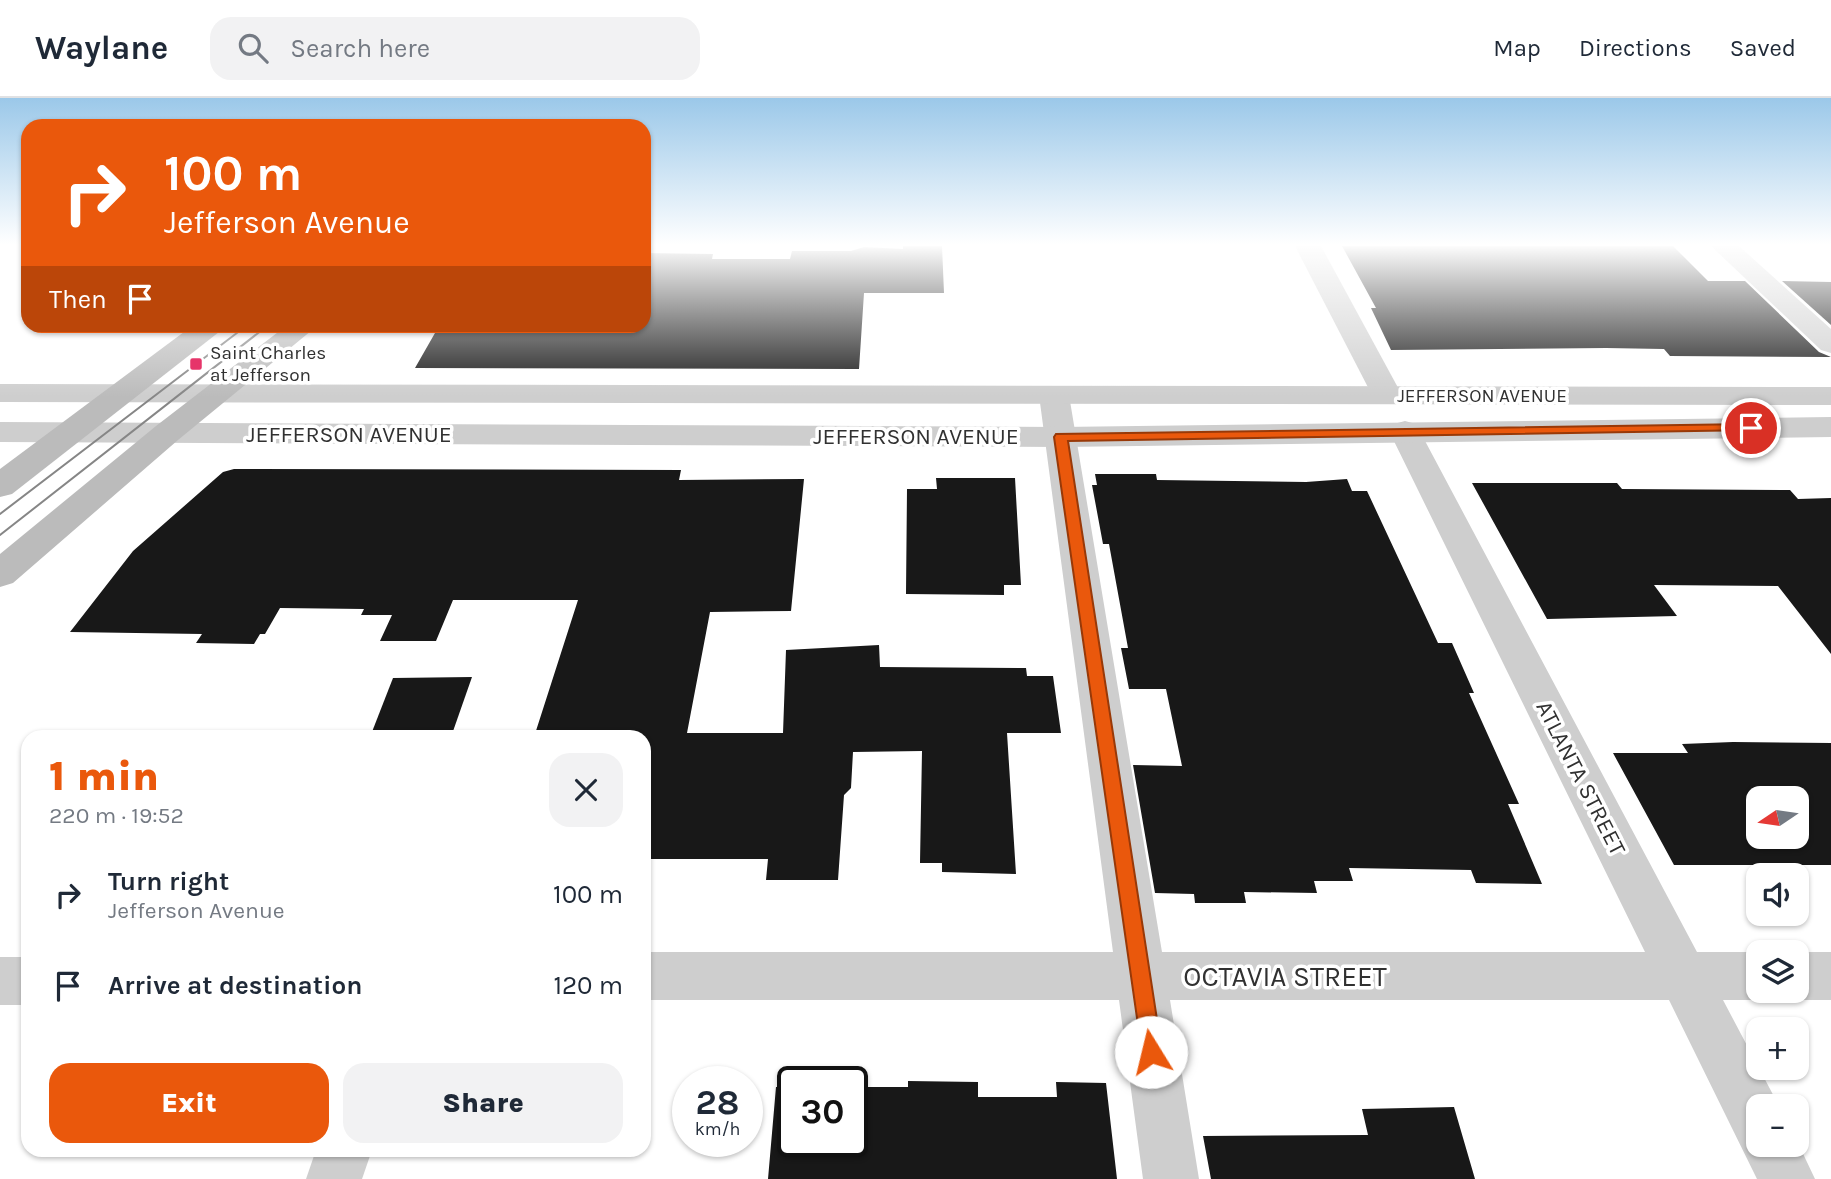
<!DOCTYPE html>
<meta charset="utf-8">
<style>
body{margin:0;font-family:Karla,sans-serif;background:#f2f2f3;color:#1f2937;height:100vh;display:flex;flex-direction:column;font-size:26px;white-space:nowrap}
*{box-sizing:border-box;margin:0}
p{font-size:23px;color:#747a83}
.icon{flex:none;width:38px;height:38px;fill:none;stroke:currentColor;stroke-width:2;stroke-linecap:round;stroke-linejoin:round}
.map{position:relative;flex:1;overflow:hidden}
.details{position:absolute;left:21px;top:632px;width:630px;height:427px;display:flex;flex-direction:column;background:#fff;border-radius:21px;box-shadow:0 2px 5px #0004}
.details>*{flex:none}
.hud{position:absolute;left:21px;top:21px;width:630px;height:214px;border-radius:21px;box-shadow:0 2px 5px #0004;background:#ea580c;color:#fff;overflow:hidden}
.needle{width:46px;rotate:257deg}
.controls{position:absolute;left:1746px;top:688px;display:grid;gap:14px}
.controls a{display:grid;place-items:center;width:63px;height:63px;border-radius:14px;background:#fff;box-shadow:0 2px 5px #0004;font-size:35px}
.speed{position:absolute;left:672px;top:968px;display:flex;gap:14px;font-size:35px;font-weight:700;text-align:center}
.speed>*{display:grid;place-content:center;width:91px;height:91px;border-radius:50%;background:#fff;box-shadow:0 2px 5px #0004;line-height:1}
.speed small{font-size:18px;font-weight:400}
.speed .limit{border:4px solid #111;border-radius:10px;background:#fff;color:#111}
.pin{position:absolute;display:grid;place-items:center;width:60px;height:60px;color:#fff;margin:-30px;border:4px solid #fff;border-radius:50%;box-shadow:0 2px 7px #0007}
.me{position:absolute;width:77px;margin:-38px;rotate:351deg;stroke-linejoin:round;filter:drop-shadow(0 0 5px #0008)}
.turn{display:flex;align-items:center;gap:24px;height:147px;padding:0 28px;font-size:32px}
.turn .icon{width:91px;height:91px;stroke-width:2.5}
.turn b{display:block;font-size:49px;line-height:60px}
.then{display:flex;align-items:center;height:66px;padding:0 28px;background:#0003;gap:14px;font-size:26px}
.round{display:grid;place-items:center;flex:none;width:74px;height:74px;border-radius:21px;background:#f2f2f3}
.summary{display:flex;align-items:center;justify-content:space-between;height:119px;padding:0 28px}
h1{font-size:42px;font-weight:800;line-height:52px;color:#ea580c}
.button{display:flex;gap:14px;margin-top:auto;padding:14px 28px}
.button a{flex:1;height:80px;border-radius:21px;background:#ea580c;color:#fff;font-size:28px;font-weight:800;line-height:80px;text-align:center}
.button a+a{background:#f2f2f3;color:#1f2937}
ul{padding:0;list-style:none}
li{display:flex;align-items:center;gap:21px;height:91px;padding:0 28px}
li div{flex:1}
li b{display:block;font-size:26px}
li em{font-style:normal}
header{display:flex;align-items:center;gap:42px;box-sizing:border-box;height:98px;padding:0 35px;background:#fff;border-bottom:2px solid #e0e1e3}
header strong{font-size:33px}
nav{display:flex;gap:38px;margin-inline-start:auto;font-size:24px}
.search{width:490px;height:63px;background:#f2f2f3;display:flex;align-items:center;gap:18px;box-sizing:border-box;padding:0 24px;border-radius:21px;color:#747a83;font-size:26px}
.map>svg:first-child{display:block}
.building{fill:#181818;fill-rule:evenodd}
.lines{fill:none;stroke-linecap:round;stroke-linejoin:round}
.minor{fill:#cecece;fill-rule:evenodd}
.tertiary{fill:#cecece;fill-rule:evenodd}
.secondary{fill:#bbb;fill-rule:evenodd}
.tram{stroke:#868686;stroke-width:2}
.route{fill:#ea580c;stroke:#983908;stroke-width:2}
.poi-dot{fill:#e6356a;stroke:#fff;stroke-width:2.5}
.labels{text-anchor:middle;dominant-baseline:central;stroke-width:7;stroke-linejoin:round;paint-order:stroke}
.far-poi-label{font-size:19px;fill:#313131;stroke:#fff;text-anchor:start}
.far-street-label{font-size:19px;fill:#313131;stroke:#fff}
.street-label{font-size:23px;fill:#313131;stroke:#fff}
.near-street-label{font-size:28px;fill:#313131;stroke:#fff}
</style>
<header>
<strong>Waylane</strong>
<div class="search"><svg class="icon" aria-label="search" viewBox="0 0 24 24"><circle cx="10" cy="10" r="6"/><path d="M15 15l6 6"/></svg>Search here</div>
<nav><a>Map</a><a>Directions</a><a>Saved</a></nav>
</header>
<div class="map">
<svg width="1831" height="1081" viewBox="0 0 1831 1081">
<rect width="100%" height="100%" fill="#fff"/>
<g class="building">
<polygon points="903,148 942,148 944,195 864,195 859,271 415,270 439,228 644,228 644,155 713,156 712,161 790,161 792,153 851,153 864,149 903,151"/>
<polygon points="1342,148 1673,148 1708,183 1745,183 1819,254 1831,259 1670,258 1664,251 1606,250 1391,252 1371,210 1376,210"/>
<polygon points="1782,183 1831,184 1831,227"/>
<polygon points="234,371 681,372 679,382 804,381 791,513 710,514 687,635 783,635 786,552 879,547 880,569 1026,570 1027,578 1053,578 1061,635 1007,635 1016,776 942,774 942,765 920,765 922,653 853,654 851,690 844,697 838,782 766,782 768,761 644,761 644,639 534,639 578,502 453,502 436,543 380,543 392,517 361,517 364,511 280,510 265,536 260,536 254,546 196,545 202,536 70,534 133,453 223,374"/>
<polygon points="1095,376 1156,376 1157,382 1306,384 1347,381 1352,393 1367,393 1438,545 1452,545 1474,595 1469,595 1519,706 1508,706 1542,786 1476,785 1471,772 1349,770 1353,783 1314,783 1317,795 1244,794 1246,805 1195,805 1194,796 1155,795 1133,667 1182,668 1166,591 1129,591 1121,550 1128,550 1109,446 1103,446 1095,403 1092,387 1097,387"/>
<polygon points="936,380 1015,380 1021,487 1004,487 1004,497 906,496 907,391 937,391"/>
<polygon points="1472,385 1617,385 1622,391 1790,392 1798,401 1831,400 1831,556 1778,488 1654,487 1677,518 1547,521"/>
<polygon points="472,579 451,639 370,639 393,580"/>
<path d="M 1733,644 L 1831,645 L 1831,767 L 1674,767 L 1613,655 L 1688,655 L 1682,646 ZM 1759,700 L 1797,700 L 1797,738 L 1759,738 Z"/>
<polygon points="908,983 978,984 978,999 1057,999 1056,984 1106,985 1117,1081 768,1081 776,989 793,989 793,1043 852,1043 852,989 908,989"/>
<polygon points="1454,1009 1475,1081 1211,1081 1203,1038 1368,1037 1362,1011"/>
</g>
<g class="lines">
<g class="minor">
<polygon points="1295,148 1321,148 1402,297 1398,303 1387,306 1376,303 1372,297"/>
<polygon points="1711,148 1739,148 1831,231 1831,255 1821,252"/>
<polygon points="1054,288 1065,291 1069,297 1162,854 1645,854 1389,333 1394,326 1405,323 1416,326 1697,854 1760,854 1759,892 1778,892 1777,895 1759,902 1723,902 1779,1008 1759,1008 1759,1046 1797,1046 1797,1043 1815,1081 1757,1081 1669,902 1170,902 1199,1081 1143,1081 1119,902 644,902 644,854 1113,854 1039,297 1043,291"/>
<polygon points="1796,854 1831,854 1831,902 1797,902 1779,895 1778,892 1797,892"/>
<rect x="0" y="859" width="28" height="48"/>
<polygon points="316,1052 372,1052 362,1081 306,1081"/>
</g>
<g class="tertiary">
<polygon points="0,286 1831,289 1831,307 0,304"/>
<polygon points="1831,319 1831,339 1061,349 0,344 0,324 1061,329"/>
</g>
<g class="secondary">
<polygon points="192,228 223,228 219,234 12,396 0,399 0,371"/>
<polygon points="286,228 317,228 178,342 13,485 0,489 0,456 156,328"/>
</g>
<g class="tram">
<polyline points="0,416 246,228"/>
<polyline points="0,437 267,228"/>
</g>
</g>
<linearGradient id="sky" x2="0" y2="1"><stop stop-color="#9bc8e9"/><stop offset="0.49" stop-color="#fff"/><stop offset="1" stop-color="#fff" stop-opacity="0"/></linearGradient>
<rect width="1831" height="299" fill="url(#sky)"/>
<polygon class="route" points="1751,326 1756,327 1756,332 1068,343 1162,954 1159,962 1151,965 1143,962 1054,339 1056,336"/>
<rect class="poi-dot" x="189" y="259" width="14" height="14" rx="3.5"/>
<g class="labels">
<g class="far-poi-label">
<text x="210" y="255">Saint Charles<tspan x="210" dy="22">at Jefferson</tspan></text>
</g>
<g class="far-street-label">
<text x="1482" y="298">JEFFERSON AVENUE</text>
</g>
<g class="street-label">
<text x="349" y="336">JEFFERSON AVENUE</text>
<text x="916" y="338">JEFFERSON AVENUE</text>
<text transform="translate(1581 680) rotate(63)">ATLANTA STREET</text>
</g>
<g class="near-street-label">
<text x="1285" y="878">OCTAVIA STREET</text>
</g>
</g>
</svg>
<div class="controls">
<a><svg class="needle" viewBox="-14 -14 28 28"><path d="M0-13l5 13h-10z" fill="#e53935"/><path d="M0 13l5-13h-10z" fill="#747a83"/></svg></a>
<a><svg class="icon" aria-label="sound" viewBox="0 0 24 24"><path d="M4 9h4l5-4v14l-5-4H4zM17 9q2 3 0 6"/></svg></a>
<a><svg class="icon" aria-label="layers" viewBox="0 0 24 24"><path d="M12 4l9 5-9 5-9-5zM3 14l9 5 9-5"/></svg></a>
<a>+</a>
<a>−</a>
</div>
<div class="speed"><div>28<small>km/h</small></div><div class="limit">30</div></div>
<div class="pin" style="left:1751px;top:330px;background:#d93025"><svg class="icon" aria-label="arrive" viewBox="0 0 24 24"><path d="M6 21V4h12l-3 4 3 4H6"/></svg></div>
<svg class="me" style="left:1151px;top:954px" viewBox="-20 -20 40 40"><circle r="19" fill="#fff"/><path d="M0-13L10 11 0 6-10 11z" fill="#ea580c"/></svg>
<div class="hud">
<div class="turn"><svg class="icon" aria-label="right" viewBox="0 0 24 24"><path d="M7 20v-9h11M14 6l5 5-5 5"/></svg><div><b>100 m</b>Jefferson Avenue</div></div>
<div class="then">Then<svg class="icon" aria-label="arrive" viewBox="0 0 24 24"><path d="M6 21V4h12l-3 4 3 4H6"/></svg></div>
</div>
<section class="details">
<div class="summary"><div><h1>1 min</h1><p>220 m · 19:52</p></div><a class="round"><svg class="icon" aria-label="close" viewBox="0 0 24 24"><path d="M6 6l12 12M18 6L6 18"/></svg></a></div>
<ul>
<li><svg class="icon" aria-label="right" viewBox="0 0 24 24"><path d="M7 20v-9h11M14 6l5 5-5 5"/></svg><div><b>Turn right</b><p>Jefferson Avenue</p></div><em>100 m</em></li>
<li><svg class="icon" aria-label="arrive" viewBox="0 0 24 24"><path d="M6 21V4h12l-3 4 3 4H6"/></svg><div><b>Arrive at destination</b></div><em>120 m</em></li>
</ul>
<div class="button"><a>Exit</a><a>Share</a></div>
</section>
</div>
